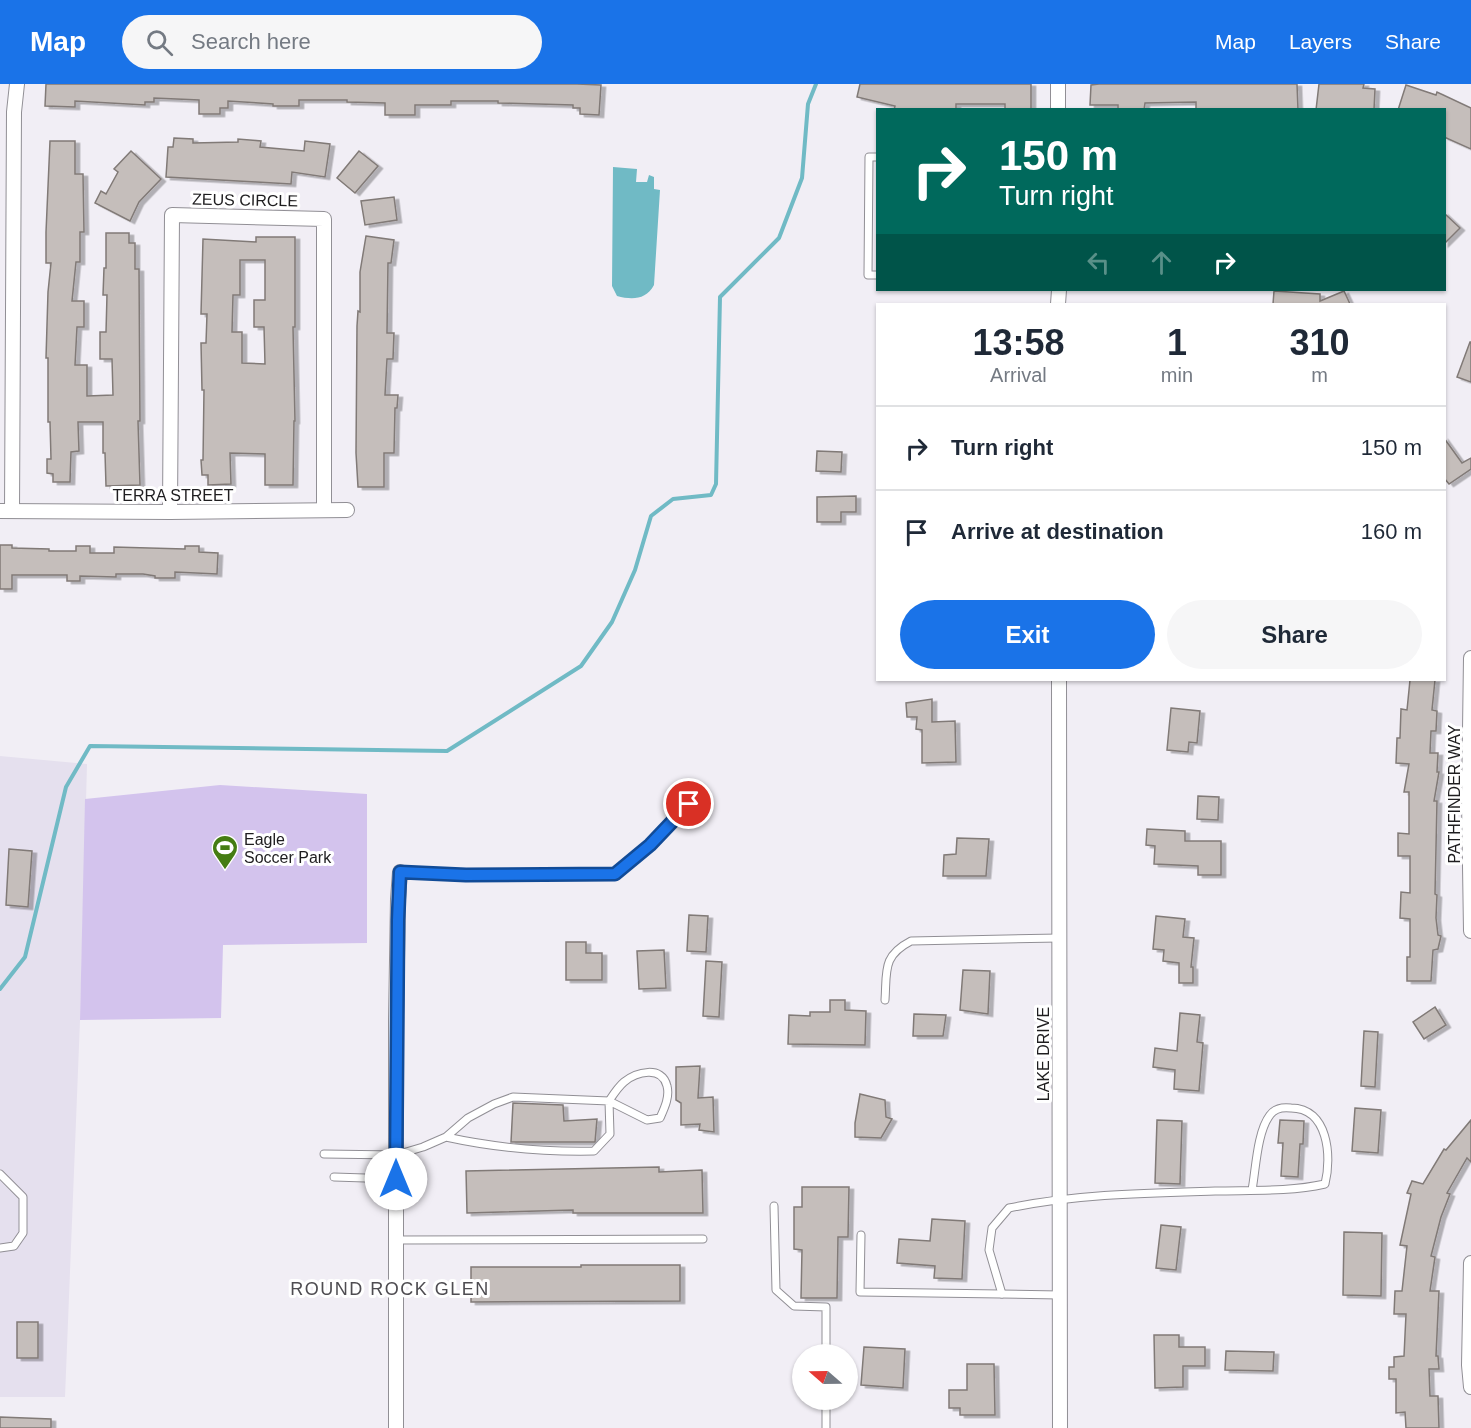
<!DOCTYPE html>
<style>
body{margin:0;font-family:Arial,sans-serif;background:#f6f6f7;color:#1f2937;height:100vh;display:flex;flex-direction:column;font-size:22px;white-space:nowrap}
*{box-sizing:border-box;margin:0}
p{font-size:20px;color:#747a83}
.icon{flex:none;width:33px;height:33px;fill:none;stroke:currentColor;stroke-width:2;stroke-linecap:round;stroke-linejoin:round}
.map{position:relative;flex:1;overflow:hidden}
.side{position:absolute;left:876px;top:219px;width:570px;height:378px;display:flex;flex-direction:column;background:#fff;border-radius:0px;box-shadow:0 2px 4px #0004}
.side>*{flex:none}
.banner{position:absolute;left:876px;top:24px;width:570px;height:183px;border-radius:0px;box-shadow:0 2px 4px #0004;background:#00695c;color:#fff;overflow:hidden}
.needle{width:39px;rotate:290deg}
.tools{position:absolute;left:792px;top:1260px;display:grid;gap:12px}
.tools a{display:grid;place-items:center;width:66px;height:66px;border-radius:50%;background:#fff;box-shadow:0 2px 4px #0004;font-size:30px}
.pin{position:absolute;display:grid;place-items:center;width:51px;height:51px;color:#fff;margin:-26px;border:3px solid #fff;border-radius:50%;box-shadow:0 2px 6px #0007}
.me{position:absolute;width:66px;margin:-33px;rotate:0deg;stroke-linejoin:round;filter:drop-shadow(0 0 4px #0008)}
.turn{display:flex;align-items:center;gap:21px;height:126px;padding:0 24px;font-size:27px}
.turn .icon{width:78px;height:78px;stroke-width:2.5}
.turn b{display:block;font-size:42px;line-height:51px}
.lanes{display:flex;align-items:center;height:57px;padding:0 24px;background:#0003;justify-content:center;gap:30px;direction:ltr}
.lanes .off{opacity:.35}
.eta{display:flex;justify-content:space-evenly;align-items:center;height:102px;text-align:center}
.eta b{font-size:36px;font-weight:800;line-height:42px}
.primary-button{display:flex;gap:12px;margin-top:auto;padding:12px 24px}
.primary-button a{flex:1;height:69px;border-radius:36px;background:#1a73e8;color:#fff;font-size:24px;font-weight:800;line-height:69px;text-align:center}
.primary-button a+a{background:#f6f6f7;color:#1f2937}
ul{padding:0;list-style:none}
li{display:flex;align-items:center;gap:18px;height:84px;padding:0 24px;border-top:2px solid #e0e1e3}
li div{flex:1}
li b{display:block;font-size:22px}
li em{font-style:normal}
header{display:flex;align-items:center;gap:36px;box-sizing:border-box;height:84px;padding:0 30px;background:#1a73e8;color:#fff}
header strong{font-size:28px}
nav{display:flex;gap:33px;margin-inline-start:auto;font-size:21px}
.search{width:420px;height:54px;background:#f6f6f7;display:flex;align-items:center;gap:15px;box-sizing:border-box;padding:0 21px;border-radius:33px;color:#747a83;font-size:22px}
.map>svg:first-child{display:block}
.built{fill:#e5e0ee}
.green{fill:#d3c3ed}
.water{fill:#70bac5}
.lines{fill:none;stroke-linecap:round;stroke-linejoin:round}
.stream{stroke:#70bac5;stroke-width:4}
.building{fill:#c5bebb;stroke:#817a77;stroke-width:1.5;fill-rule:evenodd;filter:url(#shadow)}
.service-casing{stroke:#918f95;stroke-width:9}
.minor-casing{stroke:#918f95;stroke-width:16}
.service{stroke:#fff;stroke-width:7}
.minor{stroke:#fff;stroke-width:14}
.route-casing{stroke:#114b97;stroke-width:15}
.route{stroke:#1a73e8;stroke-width:10}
.labels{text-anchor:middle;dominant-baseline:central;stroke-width:6;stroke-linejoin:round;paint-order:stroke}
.street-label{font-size:16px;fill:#1e1d1f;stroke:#fff}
.poi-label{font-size:16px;fill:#1e1d1f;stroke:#fff;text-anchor:start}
.neighbourhood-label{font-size:18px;letter-spacing:1.5px;fill:#4e4c51;stroke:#fff}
</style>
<header>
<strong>Map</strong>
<div class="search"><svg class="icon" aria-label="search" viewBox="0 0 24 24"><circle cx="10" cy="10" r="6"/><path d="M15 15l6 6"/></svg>Search here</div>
<nav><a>Map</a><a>Layers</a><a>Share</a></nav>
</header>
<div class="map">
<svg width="1471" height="1344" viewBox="0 0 1471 1344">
<defs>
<filter id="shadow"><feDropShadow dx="4.5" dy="2.5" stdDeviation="0" flood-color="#0004"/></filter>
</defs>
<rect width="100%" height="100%" fill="#f1eef5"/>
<polygon class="built" points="0,672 87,680 80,936 65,1313 0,1313"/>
<polygon class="green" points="220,701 367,710 367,859 223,861 221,934 80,936 85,715"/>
<path class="water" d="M 613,83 L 637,85 L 636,98 L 647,98 L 649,91 L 654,93 L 654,105 L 660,106 L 654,201 C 646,216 632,216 617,212 L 612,202 Z"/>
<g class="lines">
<polyline class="stream" points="0,905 25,873 66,703 90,662 447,667 581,582 612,538 635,486 651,432 673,415 711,411 716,400 720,213 779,154 802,94 808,20 816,0"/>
</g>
<g class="building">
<polygon points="46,0 577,0 601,1 599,31 580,30 580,24 573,24 573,21 498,19 498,17 451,17 451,21 415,21 415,31 385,31 385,19 347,18 347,16 299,16 299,22 273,22 273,20 228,17 228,24 220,24 220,30 199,30 199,16 154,14 154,18 145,18 145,21 75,17 75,23 45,22"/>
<polygon points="860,0 1031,0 1031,26 1005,26 1005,20 956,20 956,26 894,26 895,22 857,13"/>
<polygon points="1099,0 1297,0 1298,26 1196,25 1196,18 1145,19 1144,26 1118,26 1118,21 1090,21 1091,1"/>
<polygon points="1319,0 1364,0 1363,4 1375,5 1374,26 1316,26"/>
<polygon points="1406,1 1436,11 1437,8 1471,24 1471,65 1444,53 1444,26 1398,26"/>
<polygon points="174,54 193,55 193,59 238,58 238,55 261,57 260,63 304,67 305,57 330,60 325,93 292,88 291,100 166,93 168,63 173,63"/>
<polygon points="50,57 75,57 75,90 83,90 84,148 80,148 80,178 76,178 72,217 84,217 84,243 77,243 75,281 87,281 87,312 113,311 112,275 100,275 100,248 106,248 107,211 103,211 104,184 106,184 106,149 129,149 129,159 135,159 135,185 139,185 140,337 138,337 140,401 106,402 105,369 103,369 103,338 78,338 79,367 71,368 70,398 53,398 53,390 47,389 47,375 51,375 50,338 48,338 48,274 46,274 48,208 51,179 46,179 46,148"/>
<polygon points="131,67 161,95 139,118 130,137 95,119 101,107 106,110 118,88 114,85"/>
<polygon points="359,67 378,82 355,109 337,94"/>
<polygon points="394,113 397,136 365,141 361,117"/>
<polygon points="1444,129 1460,144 1444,160"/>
<polygon points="366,152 394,156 391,179 388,179 387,249 394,249 393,275 387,275 385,311 398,311 397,324 395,324 394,369 384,369 384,403 358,403 356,369 357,242 358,227 360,228 360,188"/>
<path d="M 256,153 L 295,153 L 295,243 L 293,243 L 295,337 L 294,337 L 293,401 L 265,401 L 265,370 L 230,369 L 231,400 L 208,401 L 208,391 L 202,391 L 201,376 L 203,376 L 204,306 L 202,306 L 201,259 L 206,259 L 207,230 L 201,230 L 203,155 L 256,158 ZM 240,176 L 265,176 L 265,216 L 254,216 L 254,243 L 264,243 L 265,280 L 242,279 L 242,248 L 232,248 L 233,211 L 240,211 Z"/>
<polygon points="1274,207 1320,210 1320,217 1344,207 1350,220 1273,220"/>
<polygon points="1470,258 1471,258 1471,298 1457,293"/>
<polygon points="1444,354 1462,379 1471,374 1471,385 1449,400 1444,394"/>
<polygon points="817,367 842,368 841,388 816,387"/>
<polygon points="856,412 856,428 841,428 841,438 817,438 817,413"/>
<polygon points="0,461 12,461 12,464 49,465 49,467 76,467 76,462 90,462 90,469 114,469 114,463 185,465 185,462 199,462 199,468 218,469 217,490 175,488 175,494 155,494 155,492 143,490 116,490 116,493 80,492 80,497 67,497 67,491 12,491 12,505 0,505"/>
<polygon points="1410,596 1435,596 1432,626 1437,627 1436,647 1431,647 1430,669 1438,669 1437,688 1439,688 1434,717 1437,717 1435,810 1437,811 1436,834 1438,851 1441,852 1438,865 1433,866 1431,897 1407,897 1407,873 1410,873 1410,835 1400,834 1401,808 1410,809 1410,772 1398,772 1398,749 1409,750 1409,708 1404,708 1409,680 1396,679 1397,654 1400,654 1401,625 1407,626"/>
<polygon points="932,615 932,638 955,637 956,678 922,679 922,646 916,645 917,633 907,633 906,619"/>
<polygon points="1171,624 1200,627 1197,659 1189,658 1188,668 1167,666"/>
<polygon points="1198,712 1219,713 1218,736 1197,735"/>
<polygon points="1147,745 1185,747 1185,757 1221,757 1221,791 1198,791 1198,782 1154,780 1155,762 1146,761"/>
<polygon points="957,754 989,755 986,792 943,792 944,771 956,770"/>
<polygon points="9,765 32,767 28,823 6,821"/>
<polygon points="689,831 708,832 706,868 687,867"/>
<polygon points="1156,832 1185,835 1183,853 1194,854 1191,883 1193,883 1193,899 1179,899 1179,879 1163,877 1164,866 1153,865"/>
<polygon points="566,858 586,858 586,869 602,869 602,896 566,896"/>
<polygon points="664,866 666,904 639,905 637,867"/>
<polygon points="706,877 722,878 719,933 703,932"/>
<polygon points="963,886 990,887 988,930 960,926"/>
<polygon points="830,916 845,916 845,926 866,927 865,961 788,960 789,931 810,932 810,928 830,928"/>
<polygon points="1435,923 1446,941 1424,955 1413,938"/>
<polygon points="1180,929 1200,931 1197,958 1203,959 1199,1007 1174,1005 1175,986 1153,983 1155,964 1177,967"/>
<polygon points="914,930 946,931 943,952 913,952"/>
<polygon points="1364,947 1378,948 1375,1003 1361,1002"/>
<polygon points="700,982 698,1014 713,1013 714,1048 699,1046 700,1040 681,1041 681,1019 676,1016 676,983"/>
<polygon points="860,1010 885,1016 886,1033 892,1035 881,1054 855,1053 855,1039"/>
<polygon points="513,1019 563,1021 564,1037 597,1035 595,1058 511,1058"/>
<polygon points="1355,1024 1381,1026 1378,1069 1352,1067"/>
<polygon points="1157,1036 1182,1037 1180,1100 1155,1099"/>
<polygon points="1280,1036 1304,1037 1303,1060 1300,1060 1298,1093 1281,1092 1283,1059 1278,1059"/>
<polygon points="1471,1036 1471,1078 1467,1074 1447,1109 1450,1110 1441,1133 1431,1172 1435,1173 1430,1207 1439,1207 1436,1272 1438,1272 1439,1285 1429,1285 1430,1312 1438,1312 1439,1344 1406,1344 1405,1328 1396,1329 1396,1295 1389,1295 1389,1283 1394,1283 1394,1273 1404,1272 1406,1230 1394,1230 1395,1207 1402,1207 1407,1162 1400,1161 1411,1110 1407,1109 1412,1097 1423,1100 1444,1065 1446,1066"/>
<polygon points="659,1083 659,1088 702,1086 703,1129 573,1129 573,1126 467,1129 466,1087"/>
<polygon points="802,1103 849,1103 848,1153 838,1153 837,1214 801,1214 802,1166 794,1165 794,1123 802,1123"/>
<polygon points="932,1135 965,1137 962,1195 934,1194 935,1182 897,1179 899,1155 930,1157"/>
<polygon points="1161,1141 1181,1143 1176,1186 1156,1184"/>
<polygon points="1344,1148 1382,1149 1381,1212 1343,1211"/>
<polygon points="581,1181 680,1181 680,1217 471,1218 471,1183 581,1183"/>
<rect x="17" y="1238" width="21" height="36"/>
<polygon points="1154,1251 1179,1251 1179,1263 1205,1263 1205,1282 1183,1282 1183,1303 1155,1304"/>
<polygon points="864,1263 905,1265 903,1304 861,1301"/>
<polygon points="1226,1267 1274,1268 1273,1287 1225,1286"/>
<polygon points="967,1280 994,1280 995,1331 960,1331 960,1324 949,1324 949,1306 967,1306"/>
<polygon points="0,1333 51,1335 51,1344 0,1344"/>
</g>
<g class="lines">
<defs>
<g id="service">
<polyline points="878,73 869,73 868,191 878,191"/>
<polyline points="400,788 466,791 615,790 649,761 689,720"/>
<path d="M 885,916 C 887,887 882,872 911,857 L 1059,854"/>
<path d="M 324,1070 L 396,1071 L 423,1063 L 446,1053 L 468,1034 L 494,1020 L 513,1013 L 609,1017 C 613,1011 618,1003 624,998 C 636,988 662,981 667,1002 C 670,1013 664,1025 660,1034 L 647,1036 L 609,1017 L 610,1050 L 594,1067 C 542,1068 496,1064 446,1053"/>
<polyline points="0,1090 23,1113 23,1149 14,1162 0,1164"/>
<polyline points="334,1093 396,1095"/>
<polyline points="774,1122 776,1206 794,1222 826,1223 826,1270"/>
<polyline points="861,1151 860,1208 1060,1211"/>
<polyline points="396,1156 703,1155"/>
<path d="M 1002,1210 L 989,1166 L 992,1144 L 1009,1124 C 1077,1110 1146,1109 1215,1107 C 1252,1106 1289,1108 1325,1100 C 1332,1072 1328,1024 1291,1024 C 1283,1023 1275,1024 1270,1031 C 1257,1048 1256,1084 1252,1106"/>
<polyline points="826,1344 826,1316"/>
</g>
<g id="minor">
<polyline points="1058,0 1058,26"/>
<polyline points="1058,220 1059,206"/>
<polyline points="0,427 170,428 347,426"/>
<polyline points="12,427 14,28 17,0"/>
<polyline points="170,428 172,131 324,135 324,425"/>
<polyline points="1471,574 1469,717 1471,847"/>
<polyline points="1059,596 1060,1344"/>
<polyline points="1471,1179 1469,1281 1471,1303"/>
<polyline points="396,1344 396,937 398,815 400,788"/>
</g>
</defs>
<use href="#service" class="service-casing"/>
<use href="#minor" class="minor-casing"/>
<use href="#service" class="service"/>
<use href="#minor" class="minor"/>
</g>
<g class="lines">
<defs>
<polyline id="route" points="396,1095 398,836 400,788 466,791 615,790 650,761 689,720"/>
</defs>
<use href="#route" class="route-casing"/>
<use href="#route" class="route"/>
</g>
<defs>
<symbol id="stadium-pin" viewBox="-11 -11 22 30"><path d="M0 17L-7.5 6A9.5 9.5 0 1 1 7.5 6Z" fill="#457d13" stroke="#fff"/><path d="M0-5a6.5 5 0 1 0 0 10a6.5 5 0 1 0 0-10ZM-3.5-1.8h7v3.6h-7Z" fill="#fff"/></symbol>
</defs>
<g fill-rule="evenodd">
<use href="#stadium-pin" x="210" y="749" width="30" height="40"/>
</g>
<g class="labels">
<g class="street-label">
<text transform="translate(245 116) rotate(1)">ZEUS CIRCLE</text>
<text x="173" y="411">TERRA STREET</text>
<text transform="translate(1454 710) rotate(-90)">PATHFINDER WAY</text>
<text transform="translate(1043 970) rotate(-90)">LAKE DRIVE</text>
</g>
<g class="poi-label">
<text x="244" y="755">Eagle<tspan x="244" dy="18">Soccer Park</tspan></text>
</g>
<g class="neighbourhood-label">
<text x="390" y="1205">ROUND ROCK GLEN</text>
</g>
</g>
</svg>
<div class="tools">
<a><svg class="needle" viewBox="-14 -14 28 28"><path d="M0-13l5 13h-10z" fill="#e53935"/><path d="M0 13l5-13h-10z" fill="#747a83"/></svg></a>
</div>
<div class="pin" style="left:689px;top:720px;background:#d93025"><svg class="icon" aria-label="arrive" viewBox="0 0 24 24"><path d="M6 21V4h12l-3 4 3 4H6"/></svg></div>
<svg class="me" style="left:396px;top:1095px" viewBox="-20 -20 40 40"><circle r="19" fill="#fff"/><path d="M0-13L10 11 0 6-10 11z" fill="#1a73e8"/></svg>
<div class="banner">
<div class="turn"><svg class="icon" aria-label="right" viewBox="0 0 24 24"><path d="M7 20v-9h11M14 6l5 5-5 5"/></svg><div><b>150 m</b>Turn right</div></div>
<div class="lanes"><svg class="icon off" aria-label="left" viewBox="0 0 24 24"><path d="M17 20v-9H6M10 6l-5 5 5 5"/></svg><svg class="icon off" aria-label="ahead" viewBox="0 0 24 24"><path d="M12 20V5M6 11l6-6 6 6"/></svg><svg class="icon" aria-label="right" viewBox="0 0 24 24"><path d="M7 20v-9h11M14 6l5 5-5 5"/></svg></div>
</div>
<section class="side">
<div class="eta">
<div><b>13:58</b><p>Arrival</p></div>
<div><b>1</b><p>min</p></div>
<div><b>310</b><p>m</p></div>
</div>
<ul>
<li><svg class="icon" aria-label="right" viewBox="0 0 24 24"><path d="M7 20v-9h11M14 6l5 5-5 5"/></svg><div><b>Turn right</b></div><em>150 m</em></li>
<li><svg class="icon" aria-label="arrive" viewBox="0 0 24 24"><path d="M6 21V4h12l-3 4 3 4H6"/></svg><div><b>Arrive at destination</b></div><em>160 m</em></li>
</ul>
<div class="primary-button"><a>Exit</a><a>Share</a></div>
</section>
</div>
